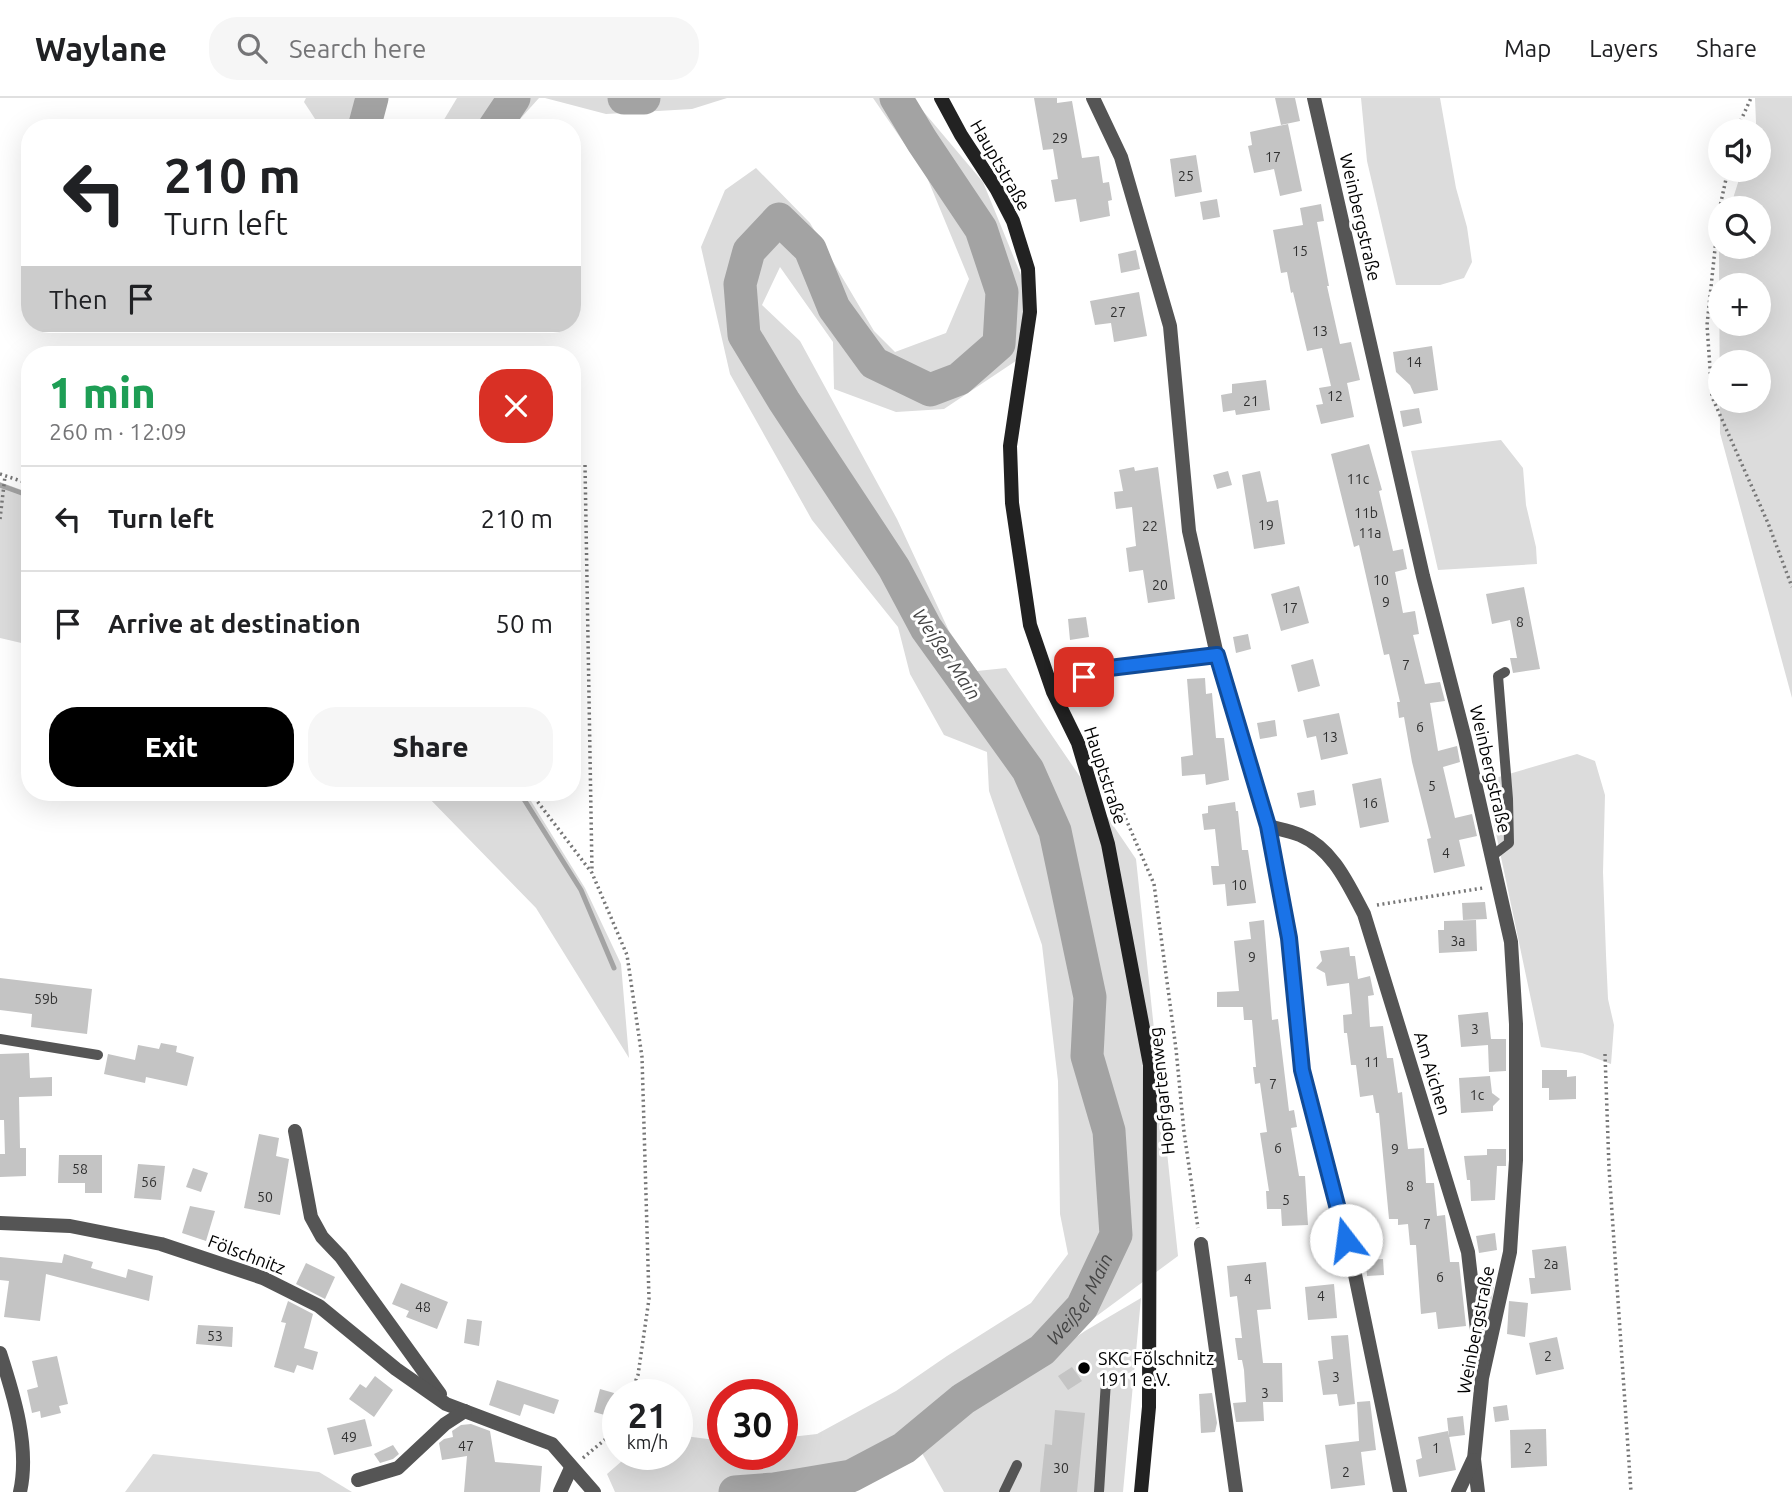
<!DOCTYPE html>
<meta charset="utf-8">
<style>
body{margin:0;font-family:Ubuntu,sans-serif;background:#f6f6f6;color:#202124;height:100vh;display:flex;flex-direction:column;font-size:26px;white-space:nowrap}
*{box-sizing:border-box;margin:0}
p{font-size:23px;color:#757577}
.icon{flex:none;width:38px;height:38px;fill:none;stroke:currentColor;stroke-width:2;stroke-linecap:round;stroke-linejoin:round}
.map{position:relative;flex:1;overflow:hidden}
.panel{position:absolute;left:21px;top:248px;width:560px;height:455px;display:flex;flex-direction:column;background:#fff;border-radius:28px;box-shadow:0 7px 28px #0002}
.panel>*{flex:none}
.hud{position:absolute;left:21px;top:21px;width:560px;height:214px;border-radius:28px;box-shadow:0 7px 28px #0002;background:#fff;color:#202124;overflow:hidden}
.tools{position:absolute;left:1708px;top:21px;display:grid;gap:14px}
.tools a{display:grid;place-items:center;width:63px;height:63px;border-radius:50%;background:#fff;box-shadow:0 7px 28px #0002;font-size:35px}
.speed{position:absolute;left:602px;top:1281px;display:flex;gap:14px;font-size:35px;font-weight:700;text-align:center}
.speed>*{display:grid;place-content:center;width:91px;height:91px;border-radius:50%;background:#fff;box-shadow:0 7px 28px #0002;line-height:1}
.speed small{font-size:18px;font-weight:400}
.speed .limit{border:10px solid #d22;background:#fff;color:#111}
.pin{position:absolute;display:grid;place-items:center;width:60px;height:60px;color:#fff;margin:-30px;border-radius:14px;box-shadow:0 4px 10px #0006}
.me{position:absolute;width:77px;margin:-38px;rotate:345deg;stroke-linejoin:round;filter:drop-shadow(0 0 5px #0008)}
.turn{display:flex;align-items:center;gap:24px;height:147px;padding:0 28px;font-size:32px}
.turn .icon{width:91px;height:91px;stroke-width:2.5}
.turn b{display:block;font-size:49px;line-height:60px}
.then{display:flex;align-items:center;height:66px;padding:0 28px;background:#0003;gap:14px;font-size:26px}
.round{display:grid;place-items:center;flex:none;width:74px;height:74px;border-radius:28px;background:#f6f6f6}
.overview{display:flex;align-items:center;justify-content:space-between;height:119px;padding:0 28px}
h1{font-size:42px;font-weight:800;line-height:52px;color:#1e9e55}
.primary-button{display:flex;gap:14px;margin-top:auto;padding:14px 28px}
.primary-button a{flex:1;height:80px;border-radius:28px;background:#000;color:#fff;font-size:28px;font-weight:800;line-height:80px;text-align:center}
.primary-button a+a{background:#f6f6f6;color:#202124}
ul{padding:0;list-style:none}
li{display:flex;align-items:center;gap:21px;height:105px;padding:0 28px;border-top:2px solid #e0e0e0}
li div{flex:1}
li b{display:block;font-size:26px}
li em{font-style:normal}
header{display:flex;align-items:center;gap:42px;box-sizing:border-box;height:98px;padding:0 35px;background:#fff;border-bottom:2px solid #e0e0e0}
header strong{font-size:33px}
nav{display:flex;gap:38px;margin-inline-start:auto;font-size:24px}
.search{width:490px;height:63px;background:#f6f6f6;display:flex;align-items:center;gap:18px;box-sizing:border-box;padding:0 24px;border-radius:28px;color:#757577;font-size:26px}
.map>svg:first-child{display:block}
.green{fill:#dcdcdc;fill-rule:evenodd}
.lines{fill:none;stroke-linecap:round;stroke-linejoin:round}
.stream{stroke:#a3a3a3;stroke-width:5}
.river{stroke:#a3a3a3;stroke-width:33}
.building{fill:#c4c4c4}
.path{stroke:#777;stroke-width:3.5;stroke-dasharray:2 3.5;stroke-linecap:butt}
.service{stroke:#555;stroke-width:10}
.minor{stroke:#555;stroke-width:14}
.secondary{stroke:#222;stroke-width:14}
.route-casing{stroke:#114b97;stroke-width:18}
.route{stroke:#1a73e8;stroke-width:12}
.poi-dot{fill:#000;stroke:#fff;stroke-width:2.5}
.labels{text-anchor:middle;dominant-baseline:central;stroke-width:6;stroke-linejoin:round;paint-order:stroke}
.number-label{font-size:14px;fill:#313131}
.street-label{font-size:18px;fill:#000;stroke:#fff}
.poi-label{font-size:18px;fill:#000;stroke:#fff;text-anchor:start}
.water-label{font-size:19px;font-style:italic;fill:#444;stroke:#fff}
</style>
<header>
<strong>Waylane</strong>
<div class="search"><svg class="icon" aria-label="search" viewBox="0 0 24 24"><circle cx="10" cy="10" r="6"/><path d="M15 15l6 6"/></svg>Search here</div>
<nav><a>Map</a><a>Layers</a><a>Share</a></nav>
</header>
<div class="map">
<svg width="1792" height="1394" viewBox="0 0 1792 1394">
<rect width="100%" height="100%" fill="#fff"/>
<g class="green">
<polygon points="306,0 384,0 377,30 321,30 304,4"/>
<polygon points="457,0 539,0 512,30 439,30"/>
<polygon points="545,0 727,0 692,11 606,16"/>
<polygon points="873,0 912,0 983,84 1021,177 1032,252 944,311 896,314 834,291 833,244 780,169 762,207 800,243 897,421 949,533 977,573 1006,570 1136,761 1178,1158 1098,1217 902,1354 825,1394 615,1394 607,1376 630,1356 677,1356 677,1337 723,1343 723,1356 782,1356 782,1340 817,1336 896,1293 947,1258 1031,1205 1068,1156 1060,1116 1058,983 1042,847 989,693 987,654 944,637 910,576 898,529 812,422 730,276 701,149 725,92 756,70 810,125 874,233 895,254 946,235 969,181 926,77"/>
<polygon points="1361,0 1440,0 1456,90 1467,129 1472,164 1464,180 1440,187 1396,187 1367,63"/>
<path d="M 1755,0 L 1792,0 L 1792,600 L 1720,335 L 1719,149 L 1720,144 L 1720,149 L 1759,149 L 1759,110 L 1730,110 L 1742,72 L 1759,72 L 1759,33 L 1754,33 L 1756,25 ZM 1720,187 L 1759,187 L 1759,226 L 1720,226 ZM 1720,264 L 1759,264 L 1759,303 L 1720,303 Z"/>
<polygon points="1501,342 1523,370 1526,407 1536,449 1537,466 1438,472 1411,353"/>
<polygon points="0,384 30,395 30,547 0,540"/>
<polygon points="1577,656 1595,663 1605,697 1603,774 1606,857 1608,901 1614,927 1611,966 1582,955 1541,949 1485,683"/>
<polygon points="424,695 526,695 585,790 621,866 629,960 536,810"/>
<polygon points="1480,1186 1494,1189 1484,1246"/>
<polygon points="1141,1200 1123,1394 944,1394 918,1348 1085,1233"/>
<polygon points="153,1356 319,1374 352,1394 125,1394"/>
</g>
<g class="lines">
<g class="stream">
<polyline points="0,387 30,398"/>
<polyline points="520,695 581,792 614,870"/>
</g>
<g class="river">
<polyline points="624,0 644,0"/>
<polyline points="364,30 372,0"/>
<polyline points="494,30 514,0"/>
<path id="s1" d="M 735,1394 L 774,1391 L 851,1378 L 904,1350 L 963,1301 L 1042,1252 L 1082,1209 L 1116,1137 L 1109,1033 L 1087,958 L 1090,899 L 1055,733 L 1028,672 L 926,530 L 894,470 L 784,303 L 744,237 L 740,186 L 749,153 L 779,121 L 810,151 L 834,210 L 874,265 L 930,292 L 959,281 L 999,246 L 1002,194 L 981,131 L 922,43 L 896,0"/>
</g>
</g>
<g class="building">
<polygon points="1034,0 1057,0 1057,5 1072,3 1082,60 1099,58 1103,85 1109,84 1112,102 1108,103 1110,118 1080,124 1076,101 1055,104 1051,82 1058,81 1053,51 1043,52"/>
<polygon points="1275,0 1295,0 1300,23 1281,27"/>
<polygon points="1288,26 1302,93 1280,98 1274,71 1254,75 1248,48 1252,47 1250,34"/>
<polygon points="1196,57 1202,94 1175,99 1170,61"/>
<polygon points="1217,101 1220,119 1203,122 1200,104"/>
<polygon points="1321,106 1324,123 1317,124 1329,188 1327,188 1340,246 1351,244 1360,282 1347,285 1354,319 1321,326 1316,307 1323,306 1319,290 1331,288 1322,250 1307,253 1293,194 1291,195 1287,174 1281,175 1273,132 1303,127 1300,110"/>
<polygon points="1136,152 1140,171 1121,175 1118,156"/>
<polygon points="1139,194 1147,238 1114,244 1111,225 1095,227 1090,203"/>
<polygon points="1432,248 1438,292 1414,296 1410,287 1396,274 1393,254"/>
<polygon points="1266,282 1270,312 1236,317 1235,312 1223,314 1221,297 1232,295 1232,286"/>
<polygon points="1419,310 1422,325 1403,329 1400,313"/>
<polygon points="1369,346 1382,392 1379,393 1393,453 1403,451 1407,471 1395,474 1403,515 1415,513 1419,536 1413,537 1425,586 1440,584 1445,603 1430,605 1438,653 1457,648 1460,664 1443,669 1455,720 1472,716 1477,738 1459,742 1465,768 1434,775 1427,741 1431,740 1412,664 1404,619 1399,620 1397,604 1400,604 1389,556 1384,557 1359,447 1354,449 1331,356"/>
<polygon points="1134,369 1135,373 1158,369 1175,501 1148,505 1143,472 1129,474 1126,450 1136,448 1132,409 1116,411 1114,394 1123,393 1119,372"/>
<polygon points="1228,373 1232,387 1217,391 1213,377"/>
<polygon points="1260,373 1267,404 1278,402 1285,446 1254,451 1242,377"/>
<polygon points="1299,488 1309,525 1281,533 1271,496"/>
<polygon points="1524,489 1540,571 1513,575 1510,560 1517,560 1510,522 1492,526 1486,496"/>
<polygon points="1086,519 1089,539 1070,542 1068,521"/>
<polygon points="1248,536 1251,551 1236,555 1233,539"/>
<polygon points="1313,561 1320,588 1298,594 1291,567"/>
<polygon points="1205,580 1206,596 1212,595 1216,640 1224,640 1229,682 1206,687 1205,676 1182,678 1181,659 1193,657 1187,581"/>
<polygon points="1339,615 1348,656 1321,662 1316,638 1307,640 1303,622"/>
<polygon points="1275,622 1277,638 1260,641 1257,625"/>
<polygon points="1381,680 1389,724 1360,730 1352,686"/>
<polygon points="1314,692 1316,707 1300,710 1297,695"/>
<polygon points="1235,704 1236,713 1238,713 1242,752 1248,752 1256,805 1227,808 1225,786 1213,787 1211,768 1219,768 1215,731 1204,732 1202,716 1208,715 1208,708"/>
<polygon points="1485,804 1487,821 1463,822 1462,805"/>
<polygon points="1264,822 1272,922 1278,921 1289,1013 1294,1012 1297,1029 1291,1030 1299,1078 1305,1078 1308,1127 1282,1128 1281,1111 1267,1111 1266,1093 1269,1093 1260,1035 1267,1034 1260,985 1255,986 1253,969 1256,969 1252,922 1244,922 1243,909 1217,909 1217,894 1239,893 1234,843 1251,841 1249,824"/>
<polygon points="1476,822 1477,853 1439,855 1438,832 1444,832 1444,823"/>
<polygon points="1349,849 1350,858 1355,858 1358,881 1370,878 1374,897 1368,898 1370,929 1383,928 1387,960 1393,960 1398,995 1402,994 1408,1051 1424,1050 1426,1085 1434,1085 1437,1118 1445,1117 1450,1164 1459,1164 1466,1228 1438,1231 1436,1214 1421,1216 1416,1147 1410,1147 1408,1126 1398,1127 1398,1121 1389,1121 1379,1015 1376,1015 1373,997 1360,999 1356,967 1351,967 1347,935 1344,935 1343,917 1352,916 1349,885 1327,888 1325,875 1316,870 1322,863 1320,853"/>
<polygon points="0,880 92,891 87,936 31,929 32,916 0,912"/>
<polygon points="1488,914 1491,941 1506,941 1506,973 1489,974 1488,947 1461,949 1458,917"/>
<polygon points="161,945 177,948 176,954 194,959 187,988 146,979 145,985 104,976 108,956 135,962 138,947 159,951"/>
<polygon points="29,955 30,980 52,979 52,998 19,999 20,1050 26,1050 26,1078 0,1079 0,1056 5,1056 4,1022 0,1022 0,956"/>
<polygon points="1542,972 1567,972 1567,979 1576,978 1576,1001 1549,1002 1549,990 1542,990"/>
<polygon points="1490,978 1492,995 1500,1001 1493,1008 1493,1013 1461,1015 1459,980"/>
<polygon points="259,1036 279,1040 276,1058 289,1061 280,1117 244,1110"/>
<polygon points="1487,1051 1506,1051 1506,1068 1497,1068 1495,1102 1471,1103 1470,1082 1467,1082 1464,1058 1487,1057"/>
<polygon points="59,1057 102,1057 102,1095 85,1095 85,1085 58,1085"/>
<polygon points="138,1066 165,1068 161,1102 134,1100"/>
<polygon points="193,1070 208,1075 201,1094 186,1089"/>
<polygon points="190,1108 215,1113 206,1143 182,1135"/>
<polygon points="1495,1135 1497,1152 1479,1155 1476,1138"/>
<polygon points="1566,1148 1571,1192 1531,1196 1529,1180 1535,1180 1532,1152"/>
<polygon points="64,1156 93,1164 91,1170 126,1180 128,1171 153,1178 149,1203 46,1176 40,1223 4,1219 9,1183 0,1182 0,1159 62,1165"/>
<polygon points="1383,1161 1384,1177 1367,1178 1366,1162"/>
<polygon points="1266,1164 1271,1211 1257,1212 1263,1265 1282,1265 1283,1304 1263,1304 1264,1323 1236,1324 1233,1305 1246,1304 1244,1272 1242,1262 1238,1262 1235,1240 1242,1240 1237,1198 1230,1199 1227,1168"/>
<polygon points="306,1165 335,1179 325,1201 296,1186"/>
<polygon points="401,1185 448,1204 437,1231 406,1219 409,1213 392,1206"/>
<polygon points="1334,1186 1337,1220 1308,1222 1305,1189"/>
<polygon points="288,1203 313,1216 304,1250 318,1254 313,1272 297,1267 294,1275 274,1269 286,1225 281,1224"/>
<polygon points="1509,1203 1528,1205 1525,1239 1507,1236"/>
<polygon points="467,1221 482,1223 479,1248 464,1245"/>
<polygon points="198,1227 233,1229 232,1249 196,1246"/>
<polygon points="1348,1237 1355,1306 1339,1308 1337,1296 1323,1297 1318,1263 1333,1261 1331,1238"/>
<polygon points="1557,1239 1564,1271 1536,1277 1529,1245"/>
<polygon points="57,1258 68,1306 59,1308 61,1315 41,1320 40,1313 32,1315 27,1292 38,1289 32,1263"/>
<polygon points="1072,1269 1082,1283 1068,1292 1058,1278"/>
<polygon points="375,1278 393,1292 374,1319 349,1301 360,1286 366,1290"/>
<polygon points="497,1282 559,1302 554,1316 524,1306 520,1318 489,1307"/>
<polygon points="600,1291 614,1295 608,1318 594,1314"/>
<polygon points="1212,1295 1217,1325 1215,1334 1201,1335 1199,1296"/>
<polygon points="1370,1303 1376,1352 1361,1354 1365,1387 1331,1391 1325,1347 1359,1343 1357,1304"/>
<polygon points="1507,1307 1509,1322 1495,1324 1493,1309"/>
<polygon points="1055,1312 1085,1315 1077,1394 1040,1394 1045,1346 1052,1347"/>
<polygon points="1463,1318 1465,1337 1449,1339 1447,1320"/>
<polygon points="365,1321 372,1348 334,1357 327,1330"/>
<polygon points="471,1326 490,1333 495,1364 542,1368 540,1394 464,1394 467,1358 442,1362 439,1345 444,1341 453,1339 452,1333 461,1327"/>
<polygon points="1546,1331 1547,1368 1511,1370 1510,1332"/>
<polygon points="1448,1333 1456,1372 1419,1379 1416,1362 1422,1360 1418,1339"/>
<polygon points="393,1347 399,1356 393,1361 380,1365 374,1356"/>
</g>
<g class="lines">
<g class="path">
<polyline points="1736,33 1751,0"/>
<polyline points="1728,72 1719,113 1707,227 1712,299 1768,425 1792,489"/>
<polyline points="585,367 592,773"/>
<polyline points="0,376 30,386"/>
<polyline points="0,421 5,378"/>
<polyline points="1106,675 1154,786 1176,951 1184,1034 1198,1130"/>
<polyline points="531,695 592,775 627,857 642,959 649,1201 638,1277 630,1297"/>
<polyline points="1377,807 1483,790"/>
<polyline points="1605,956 1609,1070 1631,1394"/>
<polyline points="583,1360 614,1334 618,1326"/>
</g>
<g class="service">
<polyline points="1492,758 1509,745 1508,701 1498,578 1505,574"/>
<polyline points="0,941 98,957"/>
<polyline points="1004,1394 1017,1367"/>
<polyline points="1099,1394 1106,1283"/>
</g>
<g class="minor">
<polyline points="1093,0 1121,59 1170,228 1189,433 1217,557 1268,728 1289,840 1302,973 1353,1167 1400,1394"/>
<polyline points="1314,0 1423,478 1465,641 1511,844 1516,926 1516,1062 1510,1154 1482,1280 1474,1361 1478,1394"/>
<polyline points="1081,601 1081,587 1084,579 1101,571 1217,557"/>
<path d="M 1268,728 C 1279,731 1290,733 1300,737 C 1333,751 1348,786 1364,816 L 1468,1154 L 1481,1267"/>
<polyline points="295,1033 311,1119 322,1139 341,1159 440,1296"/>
<polyline points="0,1125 70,1128 161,1146 263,1180 319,1208 396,1271 446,1306 552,1346 594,1394"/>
<polyline points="1201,1146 1236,1394"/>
<path d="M 0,1255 C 14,1298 30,1349 20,1394"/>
<polyline points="358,1382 398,1370 445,1326 465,1313"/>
<polyline points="560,1394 571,1370"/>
<polyline points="1458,1394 1473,1362"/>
</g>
<polyline class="secondary" points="941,0 961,37 997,92 1013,123 1028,171 1030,214 1010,348 1012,405 1030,527 1053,594 1078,645 1108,746 1150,967 1149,1309 1141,1394"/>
</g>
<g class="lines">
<defs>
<polyline id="route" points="1084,579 1101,571 1217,557 1268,728 1289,840 1302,972 1346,1142"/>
</defs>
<use href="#route" class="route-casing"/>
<use href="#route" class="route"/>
</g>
<circle class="poi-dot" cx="1084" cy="1270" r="7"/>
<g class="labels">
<g class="number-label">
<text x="1060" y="40">29</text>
<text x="1273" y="59">17</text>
<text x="1186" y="78">25</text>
<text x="1300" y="153">15</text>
<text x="1118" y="214">27</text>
<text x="1320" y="233">13</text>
<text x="1414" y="264">14</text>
<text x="1335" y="298">12</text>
<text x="1251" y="303">21</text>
<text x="1358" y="381">11c</text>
<text x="1366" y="415">11b</text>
<text x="1266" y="427">19</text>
<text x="1150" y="428">22</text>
<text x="1370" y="435">11a</text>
<text x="1381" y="482">10</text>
<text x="1160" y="487">20</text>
<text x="1386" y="504">9</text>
<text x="1290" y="510">17</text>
<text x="1520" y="524">8</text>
<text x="1406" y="567">7</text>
<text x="1420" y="629">6</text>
<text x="1330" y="639">13</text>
<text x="1432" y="688">5</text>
<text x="1370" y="705">16</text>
<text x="1446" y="755">4</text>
<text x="1239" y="787">10</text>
<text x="1458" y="843">3a</text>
<text x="1252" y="859">9</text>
<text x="46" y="901">59b</text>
<text x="1475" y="931">3</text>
<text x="1372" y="964">11</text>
<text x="1273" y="986">7</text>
<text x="1477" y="997">1c</text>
<text x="1278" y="1050">6</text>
<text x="1395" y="1051">9</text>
<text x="80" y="1071">58</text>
<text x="149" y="1084">56</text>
<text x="1410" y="1088">8</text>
<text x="265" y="1099">50</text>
<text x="1286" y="1102">5</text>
<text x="1427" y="1126">7</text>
<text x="1551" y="1166">2a</text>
<text x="1440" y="1179">6</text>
<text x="1248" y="1181">4</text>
<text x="1321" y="1198">4</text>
<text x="423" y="1209">48</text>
<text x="215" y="1238">53</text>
<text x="1548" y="1258">2</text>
<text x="1336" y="1279">3</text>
<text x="1265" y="1295">3</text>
<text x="349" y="1339">49</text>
<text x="466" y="1348">47</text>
<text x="1436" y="1350">1</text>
<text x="1528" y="1350">2</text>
<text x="1061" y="1370">30</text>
<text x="1346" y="1374">2</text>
</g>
<g class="street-label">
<text transform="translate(1001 67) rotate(60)">Hauptstraße</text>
<text transform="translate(1361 119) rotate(77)">Weinbergstraße</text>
<text transform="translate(1491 671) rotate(77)">Weinbergstraße</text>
<text transform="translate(1106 677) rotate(72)">Hauptstraße</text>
<text transform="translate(1433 975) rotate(73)">Am Aichen</text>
<text transform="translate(1161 993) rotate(-96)">Hopfgartenweg</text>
<text transform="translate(247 1156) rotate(21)">Fölschnitz</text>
<text transform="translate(1475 1232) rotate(-79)">Weinbergstraße</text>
</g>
<g class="poi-label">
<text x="1098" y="1260">SKC Fölschnitz<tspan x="1098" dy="21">1911 e.V.</tspan></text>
</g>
<g class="water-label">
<text transform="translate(947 556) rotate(56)">Weißer Main</text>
<text stroke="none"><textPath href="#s1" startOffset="411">Weißer Main</textPath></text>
</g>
</g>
</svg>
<div class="tools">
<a><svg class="icon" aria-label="sound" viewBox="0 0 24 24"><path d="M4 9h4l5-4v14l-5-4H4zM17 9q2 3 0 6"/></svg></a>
<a><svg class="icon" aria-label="search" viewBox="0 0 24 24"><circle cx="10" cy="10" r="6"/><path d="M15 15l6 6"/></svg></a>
<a>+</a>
<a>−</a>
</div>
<div class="speed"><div>21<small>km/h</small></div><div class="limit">30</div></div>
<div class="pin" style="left:1084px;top:579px;background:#d93025"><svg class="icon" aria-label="arrive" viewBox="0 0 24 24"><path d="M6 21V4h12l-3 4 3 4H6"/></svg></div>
<svg class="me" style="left:1346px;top:1142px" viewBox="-20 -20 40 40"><circle r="19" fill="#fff"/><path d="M0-13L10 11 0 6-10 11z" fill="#1a73e8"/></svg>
<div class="hud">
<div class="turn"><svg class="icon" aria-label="left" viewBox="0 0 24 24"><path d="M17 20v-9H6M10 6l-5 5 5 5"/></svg><div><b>210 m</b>Turn left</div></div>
<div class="then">Then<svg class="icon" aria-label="arrive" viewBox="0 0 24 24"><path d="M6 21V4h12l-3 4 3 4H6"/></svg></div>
</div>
<section class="panel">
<div class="overview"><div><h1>1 min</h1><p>260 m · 12:09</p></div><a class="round" style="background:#d93025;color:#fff"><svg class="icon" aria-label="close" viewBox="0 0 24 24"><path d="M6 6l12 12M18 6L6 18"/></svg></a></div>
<ul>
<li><svg class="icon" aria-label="left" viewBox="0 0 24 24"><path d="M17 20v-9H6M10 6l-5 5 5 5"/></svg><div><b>Turn left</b></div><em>210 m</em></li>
<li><svg class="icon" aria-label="arrive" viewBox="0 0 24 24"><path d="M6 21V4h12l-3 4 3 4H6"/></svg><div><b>Arrive at destination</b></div><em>50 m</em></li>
</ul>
<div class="primary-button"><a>Exit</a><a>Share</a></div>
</section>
</div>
